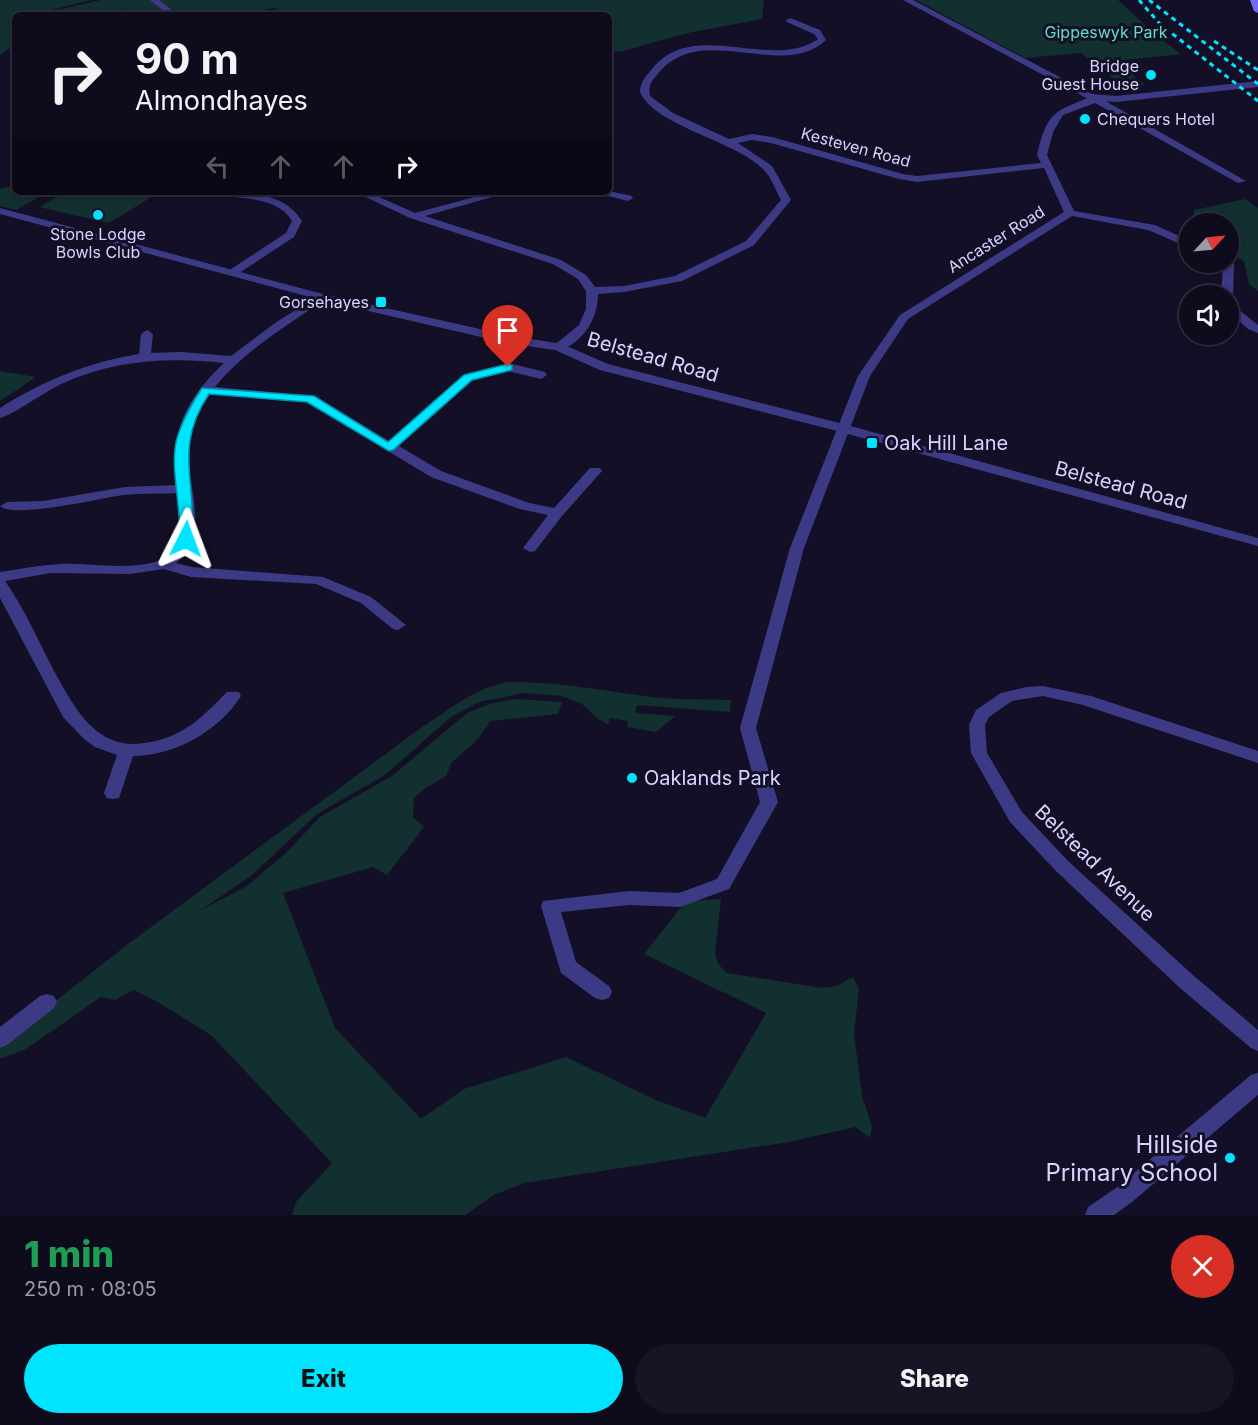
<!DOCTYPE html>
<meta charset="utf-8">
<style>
body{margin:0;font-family:Inter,sans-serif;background:#171425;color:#f1f3f6;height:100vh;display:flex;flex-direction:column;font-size:22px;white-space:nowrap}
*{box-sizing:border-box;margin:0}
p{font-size:20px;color:#9b9ba3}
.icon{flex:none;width:33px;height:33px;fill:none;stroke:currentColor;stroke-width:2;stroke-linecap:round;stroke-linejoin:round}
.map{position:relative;height:1215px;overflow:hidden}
.details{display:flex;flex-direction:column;background:#0e0b1c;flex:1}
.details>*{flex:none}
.guide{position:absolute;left:12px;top:12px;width:600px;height:183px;border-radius:9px;box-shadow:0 3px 9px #0003,0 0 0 2px #2e2b3b;background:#0e0b1c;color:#f1f3f6;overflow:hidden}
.needle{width:39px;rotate:64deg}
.fabs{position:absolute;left:1179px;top:213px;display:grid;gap:12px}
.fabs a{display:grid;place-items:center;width:60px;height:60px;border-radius:50%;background:#0e0b1c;box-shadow:0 3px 9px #0003,0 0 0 2px #2e2b3b;font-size:30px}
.pin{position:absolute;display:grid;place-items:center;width:51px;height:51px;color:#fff;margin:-62px -26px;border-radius:50% 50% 50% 0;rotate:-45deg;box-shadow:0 0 6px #0007}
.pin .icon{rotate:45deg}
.me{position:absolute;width:66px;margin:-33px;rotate:3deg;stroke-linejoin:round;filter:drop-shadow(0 0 4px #0008)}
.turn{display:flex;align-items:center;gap:21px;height:126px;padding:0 24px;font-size:27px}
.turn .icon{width:78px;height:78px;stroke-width:2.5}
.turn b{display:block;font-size:42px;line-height:51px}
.lanes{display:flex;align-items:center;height:57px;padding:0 24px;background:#0003;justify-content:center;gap:30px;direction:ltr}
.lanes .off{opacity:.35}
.round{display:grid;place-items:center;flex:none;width:63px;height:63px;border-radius:32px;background:#171425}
.headline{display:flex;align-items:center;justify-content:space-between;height:102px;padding:0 24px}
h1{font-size:36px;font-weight:800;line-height:45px;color:#1e9e55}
.primary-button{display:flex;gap:12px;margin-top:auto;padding:12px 24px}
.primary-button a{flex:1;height:69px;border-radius:36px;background:#00e5ff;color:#111;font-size:24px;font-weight:800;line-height:69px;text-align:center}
.primary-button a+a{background:#171425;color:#f1f3f6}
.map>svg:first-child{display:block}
.green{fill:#12302f}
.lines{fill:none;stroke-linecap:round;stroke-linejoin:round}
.minor{fill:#3d3a85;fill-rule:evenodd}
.tertiary{fill:#3d3a85;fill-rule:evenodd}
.secondary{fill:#6f6bff;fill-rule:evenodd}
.rail{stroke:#00e5ff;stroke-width:3;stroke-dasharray:5 4.5;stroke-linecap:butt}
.route{fill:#00e5ff;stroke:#0095a6;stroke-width:1.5}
.poi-dot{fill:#00e5ff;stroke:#130f26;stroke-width:2}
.labels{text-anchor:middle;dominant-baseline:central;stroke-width:6;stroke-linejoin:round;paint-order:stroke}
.far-park-label{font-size:16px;fill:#5fe0c0;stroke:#130f26}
.far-poi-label{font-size:16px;fill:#d9d4ff;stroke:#130f26;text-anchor:end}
.far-street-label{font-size:16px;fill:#d9d4ff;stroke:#130f26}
.street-label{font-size:20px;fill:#d9d4ff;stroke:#130f26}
.poi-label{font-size:20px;fill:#d9d4ff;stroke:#130f26;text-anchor:start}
.near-poi-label{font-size:24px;fill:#d9d4ff;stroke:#130f26;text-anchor:end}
</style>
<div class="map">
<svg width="1258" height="1215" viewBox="0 0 1258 1215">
<rect width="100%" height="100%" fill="#130f26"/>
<g class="green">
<polygon points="0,0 91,0 44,12 45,15 15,15 15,45 0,55"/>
<polygon points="101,0 764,0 762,19 688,33 619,52 609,50 609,15 282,15 275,8 231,15 135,15 117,6 131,15 52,15 48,12"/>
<polygon points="916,0 1118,0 1158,37 1181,54 1116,61 1145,85 1125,87 1081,53 1025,58"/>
<polygon points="15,185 15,192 48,192 16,210 0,206 0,189"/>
<polygon points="65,192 160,192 109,223 39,207"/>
<polygon points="1245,199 1258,208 1258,291 1249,284 1244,261 1229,253 1228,224 1190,224 1189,234 1180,229 1194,216 1194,210"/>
<polygon points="0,371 36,377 0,401"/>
<path d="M 508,682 C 556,681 604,691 652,697 C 678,700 705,699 731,700 L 730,712 L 637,705 L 635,713 L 675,716 L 656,732 L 627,727 L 628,721 L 610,718 L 608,724 L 598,719 L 582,704 L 562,696 L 524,693 L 479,702 L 451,717 L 385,775 L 317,814 L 251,876 L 201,910 L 247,886 L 287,852 L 320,817 L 392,776 L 467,713 L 489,704 L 516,699 L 562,702 L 558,714 L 490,721 L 478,739 L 452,762 L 446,776 L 424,789 L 414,798 L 413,817 L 424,827 L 387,875 L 373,867 L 283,893 L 335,1028 L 421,1119 L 464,1089 L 566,1057 L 656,1100 L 705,1118 L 766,1013 L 644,954 L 686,901 L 721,899 L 715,954 L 718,964 L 727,973 L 822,988 L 837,986 L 853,977 L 859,989 L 854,1033 L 862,1096 L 872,1126 L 870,1138 L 855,1127 L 789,1142 L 524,1183 L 494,1195 L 465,1215 L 292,1215 L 296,1202 L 332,1163 L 211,1035 L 158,1002 L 134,990 L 115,1000 L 101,997 L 26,1049 L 0,1059 L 0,1045 L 128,944 L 418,730 C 446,712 474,688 508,682 Z"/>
</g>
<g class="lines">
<g class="minor">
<polygon points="150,0 159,0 178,15 169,15"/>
<path d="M 790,18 L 820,30 L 826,40 C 782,82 700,19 657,75 C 651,82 648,86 650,96 L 673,113 L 729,139 L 752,134 L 772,137 L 903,174 L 917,176 L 1041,163 L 1037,155 C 1048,109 1055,112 1095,95 L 1246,181 L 1238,183 L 1095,103 L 1063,115 L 1053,132 L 1047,155 L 1074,211 L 1155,225 L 1190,241 L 1190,248 L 1148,230 L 1072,216 L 908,319 L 870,376 L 804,548 L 756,728 L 778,802 L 729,889 L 680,907 L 629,905 L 561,912 L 576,962 L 609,986 L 612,992 L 609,998 L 602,1000 L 595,998 L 561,973 L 541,906 L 543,901 L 629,891 L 679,893 L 717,879 L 760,802 L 740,728 L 790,548 L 858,376 L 900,315 L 1064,212 L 1044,168 L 917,182 L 899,179 L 771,143 L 752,140 L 738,143 L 772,166 L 791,200 L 754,245 L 682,281 L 624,292 L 598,294 C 598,319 583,343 558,351 L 552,347 L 579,325 L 586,309 L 586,291 L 578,279 L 553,264 L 410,218 L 355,192 L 368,192 L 415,213 L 493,192 L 510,192 L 425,216 L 561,260 L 586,275 L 595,287 L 624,286 L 675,276 L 746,241 L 781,200 C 775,189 771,176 762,168 C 733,140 655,126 640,92 C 640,82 646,76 652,69 C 694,17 770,72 818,39 L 814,34 L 787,22 L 786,20 Z"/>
<polygon points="609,191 632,196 633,198 628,201 592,192"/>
<path d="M 214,192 C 245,192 284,191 302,221 L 294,237 L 236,275 L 228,275 L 228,271 L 286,233 L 292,221 C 278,197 243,199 219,195 Z"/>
<polygon points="1228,259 1234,264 1233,296 1228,299 1228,296 1221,296 1223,265 1221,262 1228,262"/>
<path d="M 321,294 L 325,295 L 325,299 C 287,326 245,350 215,387 L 314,396 L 389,441 L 464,375 L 508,363 L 545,372 L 547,375 L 541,379 L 508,371 L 472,381 L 399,446 L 441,471 L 529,503 L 554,508 L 590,468 L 600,468 L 602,471 L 562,516 L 535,551 L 530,552 L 523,548 L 548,515 L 520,509 L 431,477 L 307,402 L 210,394 C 199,408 190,427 188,445 C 185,481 213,537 176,563 L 192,567 L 323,577 L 371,597 L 406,625 L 398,630 L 393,629 L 361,603 L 316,584 L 191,577 L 164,569 L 130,574 L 51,573 L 5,581 C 24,608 38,640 53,669 C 73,705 95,751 144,743 C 183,738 201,718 227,692 L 239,692 L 241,696 C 219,731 174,756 133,756 L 119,798 L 113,799 L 107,798 L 104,793 L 117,755 L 95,747 L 84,739 L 63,717 L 0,598 L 0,572 C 20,569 40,565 60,564 C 89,562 151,575 172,552 C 185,537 181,511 179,493 C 161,494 141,493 123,495 C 102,498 13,519 0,506 L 7,502 L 43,501 L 125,487 L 178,485 C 170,431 185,400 224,363 C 167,357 114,360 61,384 C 44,392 15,414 0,418 L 0,408 C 43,381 88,362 139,354 L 141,334 L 147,330 L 153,334 L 151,353 L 181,352 L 231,356 L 275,323 Z"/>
<polygon points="1228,301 1258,325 1258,333 1248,329 1228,311"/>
<polygon points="1043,686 1091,696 1258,751 1258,763 1083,705 1043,696 1012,701 989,717 985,725 987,753 1022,812 1068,861 1194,976 1258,1030 1258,1051 1251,1048 1180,988 1056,871 1010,822 971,753 969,725 976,710 1001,693 1026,687"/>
<polygon points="47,994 54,996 57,1002 54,1008 7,1045 0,1048 0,1027 40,996"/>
<polygon points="1258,1073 1258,1095 1132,1202 1114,1215 1085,1215 1088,1207 1116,1188 1251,1075"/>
</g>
<g class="tertiary">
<polygon points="903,0 913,0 1092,94 1116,96 1258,81 1258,87 1116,102 1090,100"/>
<polygon points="0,208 323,294 507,335 562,344 608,364 847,425 1258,538 1258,546 837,431 600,370 555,350 507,343 321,300 0,214"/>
</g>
<polygon class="secondary" points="1250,0 1258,0 1258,13 1254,11"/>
<g class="rail">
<polyline points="1139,0 1160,24 1258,101"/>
<polyline points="1149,0 1258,84"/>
<polyline points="1214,41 1258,70"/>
</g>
</g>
<path class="route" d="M 508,364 L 512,365 L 512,370 L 472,380 L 393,450 L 389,451 L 307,402 L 209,394 C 173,447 197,483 192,539 L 186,543 L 179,539 C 182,508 170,470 176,442 C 181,422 191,405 202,388 L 314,396 L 388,442 L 464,375 Z"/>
<g class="poi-dot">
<circle cx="1151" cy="75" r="6"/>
<circle cx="1085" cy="119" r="6"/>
<circle cx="98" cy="215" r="6"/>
<rect x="375" y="296" width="12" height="12" rx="3"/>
<rect x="866" y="437" width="12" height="12" rx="3"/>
<circle cx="632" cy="778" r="6"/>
<circle cx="1230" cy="1158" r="6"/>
</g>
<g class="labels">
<g class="far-park-label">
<text x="1106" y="32">Gippeswyk Park</text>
</g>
<g class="far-poi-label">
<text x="1139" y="66">Bridge<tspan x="1139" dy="18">Guest House</tspan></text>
<text x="1097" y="119" text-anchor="start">Chequers Hotel</text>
<text x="98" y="234" text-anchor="middle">Stone Lodge<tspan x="98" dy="18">Bowls Club</tspan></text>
<text x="369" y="302">Gorsehayes</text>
</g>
<g class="far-street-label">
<text transform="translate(856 147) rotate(15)">Kesteven Road</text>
<text transform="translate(996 239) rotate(-32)">Ancaster Road</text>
</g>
<g class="street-label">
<text transform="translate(653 357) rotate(16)">Belstead Road</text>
<text transform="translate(1121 485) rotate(15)">Belstead Road</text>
<text transform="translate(1095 863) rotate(44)">Belstead Avenue</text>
</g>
<g class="poi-label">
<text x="884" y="443">Oak Hill Lane</text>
<text x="644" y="778">Oaklands Park</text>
</g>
<g class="near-poi-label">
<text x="1218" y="1144">Hillside<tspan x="1218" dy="28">Primary School</tspan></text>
</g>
</g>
</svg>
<div class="fabs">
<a><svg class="needle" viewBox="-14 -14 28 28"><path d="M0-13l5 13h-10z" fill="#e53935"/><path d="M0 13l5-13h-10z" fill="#9b9ba3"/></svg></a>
<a><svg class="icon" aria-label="sound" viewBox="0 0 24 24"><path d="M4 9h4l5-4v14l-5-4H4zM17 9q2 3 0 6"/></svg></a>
</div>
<div class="pin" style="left:508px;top:367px;background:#d93025"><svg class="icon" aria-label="arrive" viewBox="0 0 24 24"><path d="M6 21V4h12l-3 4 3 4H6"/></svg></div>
<svg class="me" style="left:186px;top:539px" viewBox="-20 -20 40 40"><path d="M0-17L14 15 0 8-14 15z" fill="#00e5ff" stroke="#fff" stroke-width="4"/></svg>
<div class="guide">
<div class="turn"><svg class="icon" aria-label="right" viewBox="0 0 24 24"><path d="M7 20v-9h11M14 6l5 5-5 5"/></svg><div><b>90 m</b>Almondhayes</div></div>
<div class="lanes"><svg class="icon off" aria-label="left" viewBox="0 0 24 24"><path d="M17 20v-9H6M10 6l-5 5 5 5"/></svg><svg class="icon off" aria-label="ahead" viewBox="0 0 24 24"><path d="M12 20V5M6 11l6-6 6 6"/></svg><svg class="icon off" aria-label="ahead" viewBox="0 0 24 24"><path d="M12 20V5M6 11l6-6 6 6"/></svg><svg class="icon" aria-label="right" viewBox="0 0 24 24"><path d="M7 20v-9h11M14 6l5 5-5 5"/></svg></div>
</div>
</div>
<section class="details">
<div class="headline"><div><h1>1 min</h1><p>250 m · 08:05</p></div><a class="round" style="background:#d93025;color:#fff"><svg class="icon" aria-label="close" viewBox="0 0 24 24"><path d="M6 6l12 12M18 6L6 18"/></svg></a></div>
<div class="primary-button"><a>Exit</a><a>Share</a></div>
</section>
